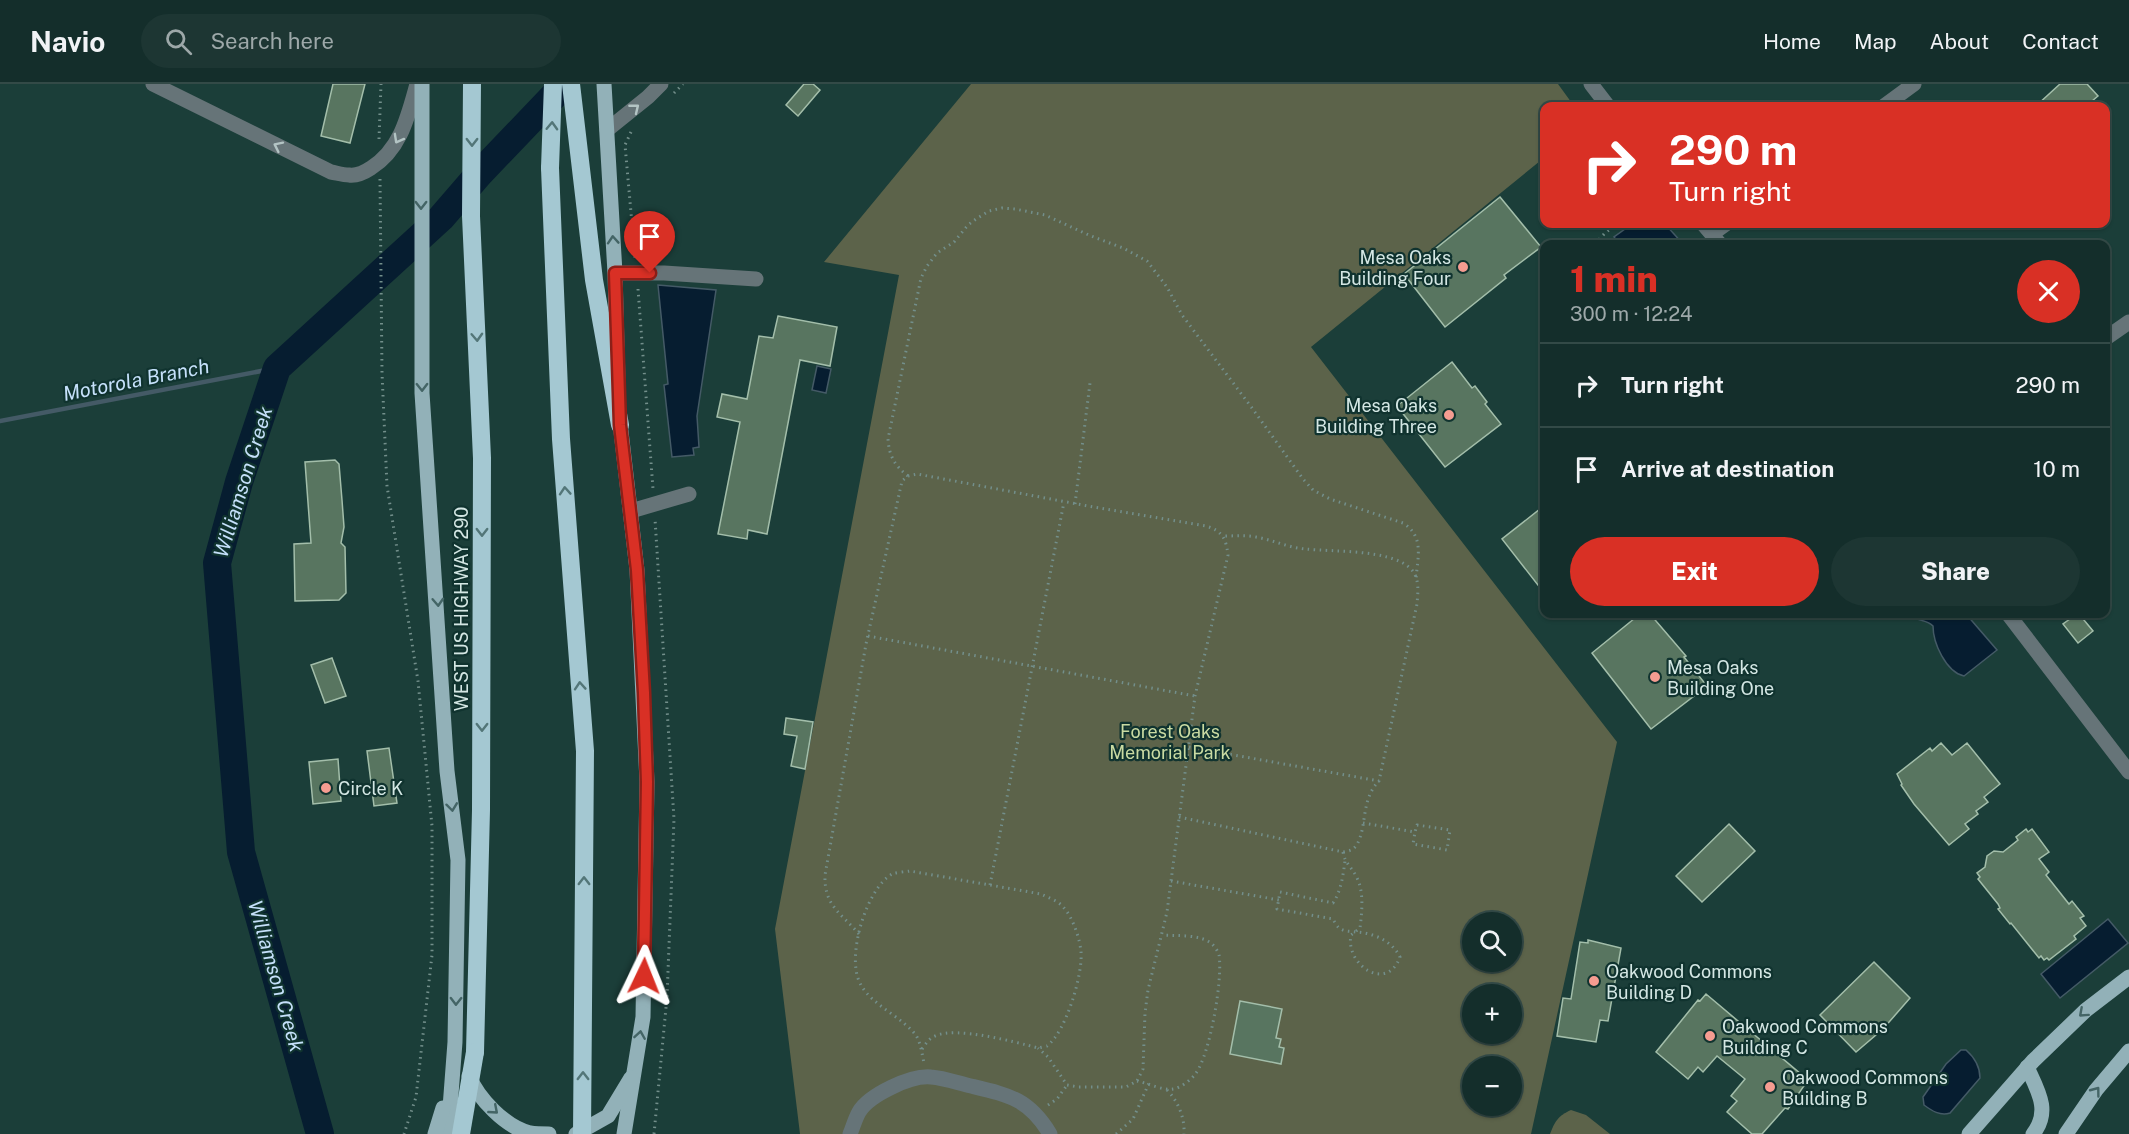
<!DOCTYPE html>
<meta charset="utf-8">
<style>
body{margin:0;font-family:"Public Sans",sans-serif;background:#1d3633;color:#f1f3f6;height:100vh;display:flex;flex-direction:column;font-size:22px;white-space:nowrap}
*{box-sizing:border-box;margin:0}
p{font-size:20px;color:#9da8a9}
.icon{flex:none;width:33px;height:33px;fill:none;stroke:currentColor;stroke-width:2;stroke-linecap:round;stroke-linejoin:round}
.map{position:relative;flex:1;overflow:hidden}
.sheet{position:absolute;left:1540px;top:156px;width:570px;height:378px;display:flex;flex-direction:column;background:#142e2b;border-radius:12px;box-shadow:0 2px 4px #0004,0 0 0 2px #334a47}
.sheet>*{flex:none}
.hud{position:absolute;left:1540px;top:18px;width:570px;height:126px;border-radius:12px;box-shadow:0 2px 4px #0004,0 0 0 2px #334a47;background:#d93025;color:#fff;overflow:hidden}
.fabs{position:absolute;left:1462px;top:828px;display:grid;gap:12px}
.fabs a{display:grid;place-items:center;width:60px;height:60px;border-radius:50%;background:#142e2b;box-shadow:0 2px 4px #0004,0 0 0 2px #334a47;font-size:30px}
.pin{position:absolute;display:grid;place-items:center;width:51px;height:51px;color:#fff;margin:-62px -26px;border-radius:50% 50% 50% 0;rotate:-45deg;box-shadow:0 0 6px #0007}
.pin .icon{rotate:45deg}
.me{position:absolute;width:66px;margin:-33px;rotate:2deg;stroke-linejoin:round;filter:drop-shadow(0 0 4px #0008)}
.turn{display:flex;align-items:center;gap:21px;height:126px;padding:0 30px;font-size:27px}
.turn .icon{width:78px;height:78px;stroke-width:2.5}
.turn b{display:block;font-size:42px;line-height:51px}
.round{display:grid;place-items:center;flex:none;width:63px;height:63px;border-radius:32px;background:#1d3633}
.head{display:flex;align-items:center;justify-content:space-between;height:102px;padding:0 30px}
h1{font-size:36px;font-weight:800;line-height:45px;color:#d93025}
.primary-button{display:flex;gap:12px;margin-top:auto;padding:12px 30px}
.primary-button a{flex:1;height:69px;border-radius:36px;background:#d93025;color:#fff;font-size:24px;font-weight:800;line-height:69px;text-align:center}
.primary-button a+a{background:#1d3633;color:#f1f3f6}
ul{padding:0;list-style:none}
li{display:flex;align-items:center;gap:18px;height:84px;padding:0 30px;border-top:2px solid #334a47}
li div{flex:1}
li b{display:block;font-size:22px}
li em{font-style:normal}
header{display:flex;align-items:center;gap:36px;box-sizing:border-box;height:84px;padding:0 30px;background:#142e2b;border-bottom:2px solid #334a47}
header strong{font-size:28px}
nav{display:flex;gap:33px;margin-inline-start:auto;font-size:21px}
.search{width:420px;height:54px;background:#1d3633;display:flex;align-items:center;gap:15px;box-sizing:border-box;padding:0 21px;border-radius:33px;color:#9da8a9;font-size:22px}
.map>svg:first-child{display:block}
.green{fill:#5c634a;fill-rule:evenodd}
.water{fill:#061d30;stroke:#445a66;stroke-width:1.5}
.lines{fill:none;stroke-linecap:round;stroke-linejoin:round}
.stream{stroke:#445a66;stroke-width:4.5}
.river{stroke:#061d30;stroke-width:28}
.building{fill:#587560;stroke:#a3beaa;stroke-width:1.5}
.path{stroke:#738f8b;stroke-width:3;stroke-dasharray:1.5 4.5;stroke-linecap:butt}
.minor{stroke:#667478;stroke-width:15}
.major{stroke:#92b1b8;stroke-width:15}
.highway{stroke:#a4c8d2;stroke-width:18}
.highway-bridge{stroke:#a4c8d2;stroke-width:18}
.oneway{stroke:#b3c4c4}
.oneway2{stroke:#537678}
.oneway3{stroke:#446566}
.route-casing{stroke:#8d1f18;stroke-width:15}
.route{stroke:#d93025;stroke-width:10}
.poi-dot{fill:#f59c91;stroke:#10332f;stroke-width:2}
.labels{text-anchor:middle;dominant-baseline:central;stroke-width:4.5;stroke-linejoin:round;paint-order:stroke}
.poi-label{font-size:18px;fill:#d4e7e4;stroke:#10332f;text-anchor:start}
.street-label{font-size:18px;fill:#d4e7e4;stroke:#10332f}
.park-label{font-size:18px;fill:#c9daa2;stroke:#10332f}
.water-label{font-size:20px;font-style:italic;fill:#c6e1fb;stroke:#10332f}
</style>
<header>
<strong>Navio</strong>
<div class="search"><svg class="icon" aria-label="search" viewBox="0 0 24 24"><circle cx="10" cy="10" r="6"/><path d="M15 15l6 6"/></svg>Search here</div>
<nav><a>Home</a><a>Map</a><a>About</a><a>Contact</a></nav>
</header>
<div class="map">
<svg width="2129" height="1050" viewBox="0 0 2129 1050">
<rect width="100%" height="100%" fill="#1b3e39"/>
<g class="green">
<path d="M 971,0 L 1558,0 L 1574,22 L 1545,22 L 1545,73 L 1311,263 L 1617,658 L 1531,1050 L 800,1050 L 775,845 L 899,191 L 824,178 ZM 1473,838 L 1512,838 L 1512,878 L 1473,878 ZM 1473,910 L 1512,910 L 1512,950 L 1473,950 ZM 1473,982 L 1512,982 L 1512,1022 L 1473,1022 Z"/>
<path d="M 1571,1026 L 1586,1031 L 1610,1050 L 1550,1050 C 1555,1037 1558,1032 1571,1026 Z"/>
</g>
<g class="water">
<polygon points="1632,140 1665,140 1683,160 1620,160 1614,153"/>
<polygon points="658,201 716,206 697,332 699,363 693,364 694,371 672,373 664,301 668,300"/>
<polygon points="817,282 831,285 826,309 812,306"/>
<path d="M 1910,530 L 1966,530 L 1997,566 L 1964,592 C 1946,588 1933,559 1933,542 C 1926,535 1917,538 1910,530 Z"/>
<polygon points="2108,835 2128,859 2060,914 2041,890"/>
<path d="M 1961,966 L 1966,966 C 1974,973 1980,983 1980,994 L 1950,1029 C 1940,1032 1932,1027 1924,1021 L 1923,1013 L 1946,980 Z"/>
</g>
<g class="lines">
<polyline class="stream" points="0,337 277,284"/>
<polyline class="river" points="320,1050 241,768 217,479 239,398 277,284 441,134 479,90 565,0"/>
</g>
<g class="building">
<polygon points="333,0 365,0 350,59 321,52"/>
<polygon points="804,0 813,0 820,6 798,32 786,21"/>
<polygon points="2060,0 2087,0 2098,12 2086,22 2036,22"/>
<polygon points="1500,113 1541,163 1504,191 1506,194 1445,243 1404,190"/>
<polygon points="778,232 837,243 830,282 800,276 767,450 748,446 747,455 718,450 740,338 717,333 722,310 747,315 759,252 773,254"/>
<polygon points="1452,278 1472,304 1475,302 1487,318 1485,320 1501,340 1445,383 1397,322"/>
<polygon points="335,376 339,380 342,416 344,443 341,459 345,463 346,509 339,516 295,517 294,460 311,459 305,378"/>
<polygon points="1545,421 1545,510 1502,455"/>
<polygon points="1640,530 1650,530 1686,572 1684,573 1707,602 1651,645 1592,569"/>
<polygon points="2077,530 2079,530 2093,547 2078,559 2063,540"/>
<polygon points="332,574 346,612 325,619 311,581"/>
<polygon points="786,634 813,638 805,685 791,682 797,652 784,650"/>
<polygon points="1941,659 1952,671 1967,659 2000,700 1984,713 1988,718 1976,727 1978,730 1965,740 1969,745 1949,761 1914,720 1901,701 1902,700 1897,690 1930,664 1932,667"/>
<polygon points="389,664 397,719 374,722 367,667"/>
<polygon points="338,675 341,717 313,720 309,678"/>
<polygon points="1729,740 1755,767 1702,818 1676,792"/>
<polygon points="2026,745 2028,748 2032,745 2049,768 2039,775 2049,788 2046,791 2069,820 2072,817 2084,832 2080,834 2086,842 2074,852 2076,855 2049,876 2047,874 2044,876 2041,872 2039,874 2011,839 2010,840 1998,825 2000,824 1998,820 1978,795 1980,793 1977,789 1985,783 1987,772 1994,767 2003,768 2018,756 2016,753"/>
<polygon points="1588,856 1621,864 1608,937 1600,936 1596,958 1557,952 1563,914 1571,915 1580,858 1588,859"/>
<polygon points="1874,878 1910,914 1883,945 1856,968 1820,931"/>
<polygon points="1706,910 1808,996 1788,1025 1785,1024 1762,1050 1752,1050 1727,1028 1737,1017 1731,1012 1745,995 1717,972 1703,988 1698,983 1688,995 1656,968 1698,916 1700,917"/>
<polygon points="1240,917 1282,925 1276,954 1281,955 1279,963 1284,964 1281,980 1230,970"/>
</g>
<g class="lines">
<g class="path">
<polyline points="674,9 683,0"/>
<polyline points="631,48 625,61 635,174"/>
<polyline points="379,55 381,0"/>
<polyline points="380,95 382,289 387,402 418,597 432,742 432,871 416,1013 404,1050"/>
<polyline points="1595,160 1605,149 1617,140"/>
<polyline points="638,205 653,405"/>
<path d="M 908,392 C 895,382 889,372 888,355 L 921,194 L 927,182 L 937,169 L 954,158 L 968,141 L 976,135 L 989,127 L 1002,124 L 1015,125 L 1045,131 L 1091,152 L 1123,164 L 1147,177 L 1167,203 L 1182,231 L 1252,324 L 1303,395 L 1313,406 L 1330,415 L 1403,439 C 1424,452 1418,472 1416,494"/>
<polyline points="1075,420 1090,299"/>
<polyline points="868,552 1195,612"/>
<path d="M 1189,663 L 1379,697 L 1417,520 C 1418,508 1420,493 1410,484 C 1389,465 1333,468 1306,465 C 1289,464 1273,456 1256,453 C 1245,451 1235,452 1224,452"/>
<path d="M 1179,733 L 1343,768 C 1348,767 1352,767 1356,762 C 1368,743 1360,716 1379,697"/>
<polyline points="1363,739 1415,748 1417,741 1450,746 1447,766 1413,760 1415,748"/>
<path d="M 1343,768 C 1345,780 1352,783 1357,794 C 1364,808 1362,828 1360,844 L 1351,851 C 1345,881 1387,909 1400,873 C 1392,857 1374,849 1356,848 C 1350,847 1343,848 1338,843 C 1338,843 1333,836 1333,835 L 1277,825 L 1280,808 L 1333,819 C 1341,807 1343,792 1345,777"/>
<polyline points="1171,797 1279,816"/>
<polyline points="990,801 1064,418"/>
<path d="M 859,850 C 841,829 824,822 825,791 L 866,560 L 902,397 L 908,392 L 917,390 L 1088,422 L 1206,442 C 1222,447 1226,454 1228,471 L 1195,612 L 1167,828 L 1148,906 L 1145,929 L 1143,985 L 1137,997 L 1126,1003 L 1078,1003 L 1067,1001 L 1048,973 L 1038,964"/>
<path d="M 922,965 C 926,960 928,955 935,952 C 955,942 1016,958 1038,964 C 1039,964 1046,962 1047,962 C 1066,948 1083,890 1081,868 C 1080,855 1073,834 1064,824 C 1059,817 1049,814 1041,810 L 910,787 C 905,788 897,788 892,790 C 866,805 846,873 860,899 C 870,921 905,934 917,953 C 921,961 922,970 924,979"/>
<path d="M 1137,997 C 1148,999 1163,1007 1173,1005 C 1181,1004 1192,995 1196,989 C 1210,970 1223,895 1219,871 C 1218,867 1215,863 1212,860 C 1201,850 1176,852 1162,851"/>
<path d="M 1167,1006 C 1178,1017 1185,1034 1184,1050"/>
<polyline points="1048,1021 1057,1015 1067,1001"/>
<polyline points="654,1050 667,913 674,735 655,435"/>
<polyline points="1116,1050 1133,1035 1149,999"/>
</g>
<g class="minor">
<path d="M 153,0 L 331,88 C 337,89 343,91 349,91 C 357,92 365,88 371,84 C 401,65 408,32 417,0"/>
<polyline points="1591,0 1608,22"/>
<polyline points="1884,22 1914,0"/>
<polyline points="607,46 648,13 661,0"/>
<polyline points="1703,140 1720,160"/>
<polyline points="1712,150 1726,140"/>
<polyline points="615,189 664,189 756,195"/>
<polyline points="2106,254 2129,238"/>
<polyline points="631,427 689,410"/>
<polyline points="2008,530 2129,688"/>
<path d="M 850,1050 C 853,1043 855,1035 859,1028 C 869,1011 911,991 931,993 C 944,994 958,999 971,1002 C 1009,1011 1029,1015 1050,1050"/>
</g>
<g class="major">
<polyline points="422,0 422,309 447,687 458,776 455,958 448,1050"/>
<polyline points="604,0 615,189 618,297"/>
<polyline points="619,330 637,486 647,698 643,933 624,1050"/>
<path d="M 2027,983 C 2038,1007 2051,1027 2033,1050"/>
<path d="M 469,992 C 478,1014 505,1043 530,1049 C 536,1050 543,1050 549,1050"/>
<polyline points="435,1050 443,1024"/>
<polyline points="576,1050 608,1032 631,994"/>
<polyline points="1969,1050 2033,977 2086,926 2129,893"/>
<polyline points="2066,1050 2096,1006 2129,967"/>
</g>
<g class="highway">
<polyline points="472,0 471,132 482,374 481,726 475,968"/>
<polyline points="571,0 594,196 620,341"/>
<polyline points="550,84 553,0"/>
</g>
<g class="highway-bridge">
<polyline points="550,84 561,355 585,667 582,1050"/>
<polyline points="461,1050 475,968"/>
</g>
</g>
<defs><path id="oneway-chevron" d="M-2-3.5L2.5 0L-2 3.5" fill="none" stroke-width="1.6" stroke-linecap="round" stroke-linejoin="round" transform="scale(1.5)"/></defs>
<g class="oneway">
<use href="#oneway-chevron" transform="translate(635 24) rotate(-39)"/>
<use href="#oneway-chevron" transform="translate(398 55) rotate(119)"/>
<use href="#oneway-chevron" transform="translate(278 62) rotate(-154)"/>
</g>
<g class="oneway2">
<use href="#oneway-chevron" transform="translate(552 42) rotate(-88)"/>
<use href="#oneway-chevron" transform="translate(472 58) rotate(90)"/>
<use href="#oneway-chevron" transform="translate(477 253) rotate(87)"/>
<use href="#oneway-chevron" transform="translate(565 407) rotate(-94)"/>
<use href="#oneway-chevron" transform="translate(482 448) rotate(90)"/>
<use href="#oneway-chevron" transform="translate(580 602) rotate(-94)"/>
<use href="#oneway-chevron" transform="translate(482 643) rotate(90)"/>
<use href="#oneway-chevron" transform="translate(584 797) rotate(-90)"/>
<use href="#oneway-chevron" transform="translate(583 992) rotate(-90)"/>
</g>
<g class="oneway3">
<use href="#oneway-chevron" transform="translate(421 121) rotate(90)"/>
<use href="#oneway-chevron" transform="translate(613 156) rotate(-94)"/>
<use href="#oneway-chevron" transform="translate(422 303) rotate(89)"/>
<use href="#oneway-chevron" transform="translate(438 518) rotate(87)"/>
<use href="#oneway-chevron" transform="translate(452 723) rotate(83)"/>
<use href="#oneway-chevron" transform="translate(456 917) rotate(91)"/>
<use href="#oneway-chevron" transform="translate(2083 929) rotate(138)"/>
<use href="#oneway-chevron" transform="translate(640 951) rotate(-81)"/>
<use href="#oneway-chevron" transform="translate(2096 1007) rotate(-53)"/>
<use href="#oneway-chevron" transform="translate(494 1026) rotate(41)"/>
</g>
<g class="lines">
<defs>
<polyline id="route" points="644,892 647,698 644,609 637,486 620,341 615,189 650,189"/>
</defs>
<use href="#route" class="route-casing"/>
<use href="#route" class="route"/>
</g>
<g class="poi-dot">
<circle cx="1463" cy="183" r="6"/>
<circle cx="1449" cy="331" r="6"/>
<circle cx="1655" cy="593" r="6"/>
<circle cx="326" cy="704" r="6"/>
<circle cx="1594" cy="897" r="6"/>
<circle cx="1710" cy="952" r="6"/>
<circle cx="1770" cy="1003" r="6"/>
</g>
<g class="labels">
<g class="poi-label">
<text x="1451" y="173" text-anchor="end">Mesa Oaks<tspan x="1451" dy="21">Building Four</tspan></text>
<text x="1437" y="321" text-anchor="end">Mesa Oaks<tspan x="1437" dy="21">Building Three</tspan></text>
<text x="1667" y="583">Mesa Oaks<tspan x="1667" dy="21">Building One</tspan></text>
<text x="338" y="704">Circle K</text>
<text x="1606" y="887">Oakwood Commons<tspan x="1606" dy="21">Building D</tspan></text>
<text x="1722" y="942">Oakwood Commons<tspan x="1722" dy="21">Building C</tspan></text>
<text x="1782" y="993">Oakwood Commons<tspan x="1782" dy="21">Building B</tspan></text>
</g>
<g class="street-label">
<text transform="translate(461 525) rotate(-90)">WEST US HIGHWAY 290</text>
</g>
<g class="park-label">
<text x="1170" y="647">Forest Oaks<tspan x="1170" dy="21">Memorial Park</tspan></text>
</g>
<g class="water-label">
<text transform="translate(136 296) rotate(-11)">Motorola Branch</text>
<text transform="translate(243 398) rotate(-73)">Williamson Creek</text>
<text transform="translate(276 892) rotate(74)">Williamson Creek</text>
</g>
</g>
</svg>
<div class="fabs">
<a><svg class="icon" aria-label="search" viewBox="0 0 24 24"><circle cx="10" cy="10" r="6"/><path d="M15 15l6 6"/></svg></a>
<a>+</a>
<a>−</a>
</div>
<div class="pin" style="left:650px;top:189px;background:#d93025"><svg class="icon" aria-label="arrive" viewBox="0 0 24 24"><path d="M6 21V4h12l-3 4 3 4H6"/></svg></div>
<svg class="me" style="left:644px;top:892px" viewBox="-20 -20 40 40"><path d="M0-17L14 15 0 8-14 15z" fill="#d93025" stroke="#fff" stroke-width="4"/></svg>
<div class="hud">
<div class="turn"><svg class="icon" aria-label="right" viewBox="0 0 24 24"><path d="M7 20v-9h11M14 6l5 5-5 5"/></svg><div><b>290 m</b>Turn right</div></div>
</div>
<section class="sheet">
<div class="head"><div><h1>1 min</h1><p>300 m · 12:24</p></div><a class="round" style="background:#d93025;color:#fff"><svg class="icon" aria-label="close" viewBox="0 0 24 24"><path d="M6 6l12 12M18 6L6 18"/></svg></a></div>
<ul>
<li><svg class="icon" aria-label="right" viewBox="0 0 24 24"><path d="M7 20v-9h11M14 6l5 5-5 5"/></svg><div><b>Turn right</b></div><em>290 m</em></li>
<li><svg class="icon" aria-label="arrive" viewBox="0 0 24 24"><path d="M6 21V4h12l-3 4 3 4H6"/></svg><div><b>Arrive at destination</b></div><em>10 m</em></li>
</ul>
<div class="primary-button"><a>Exit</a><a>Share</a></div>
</section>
</div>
